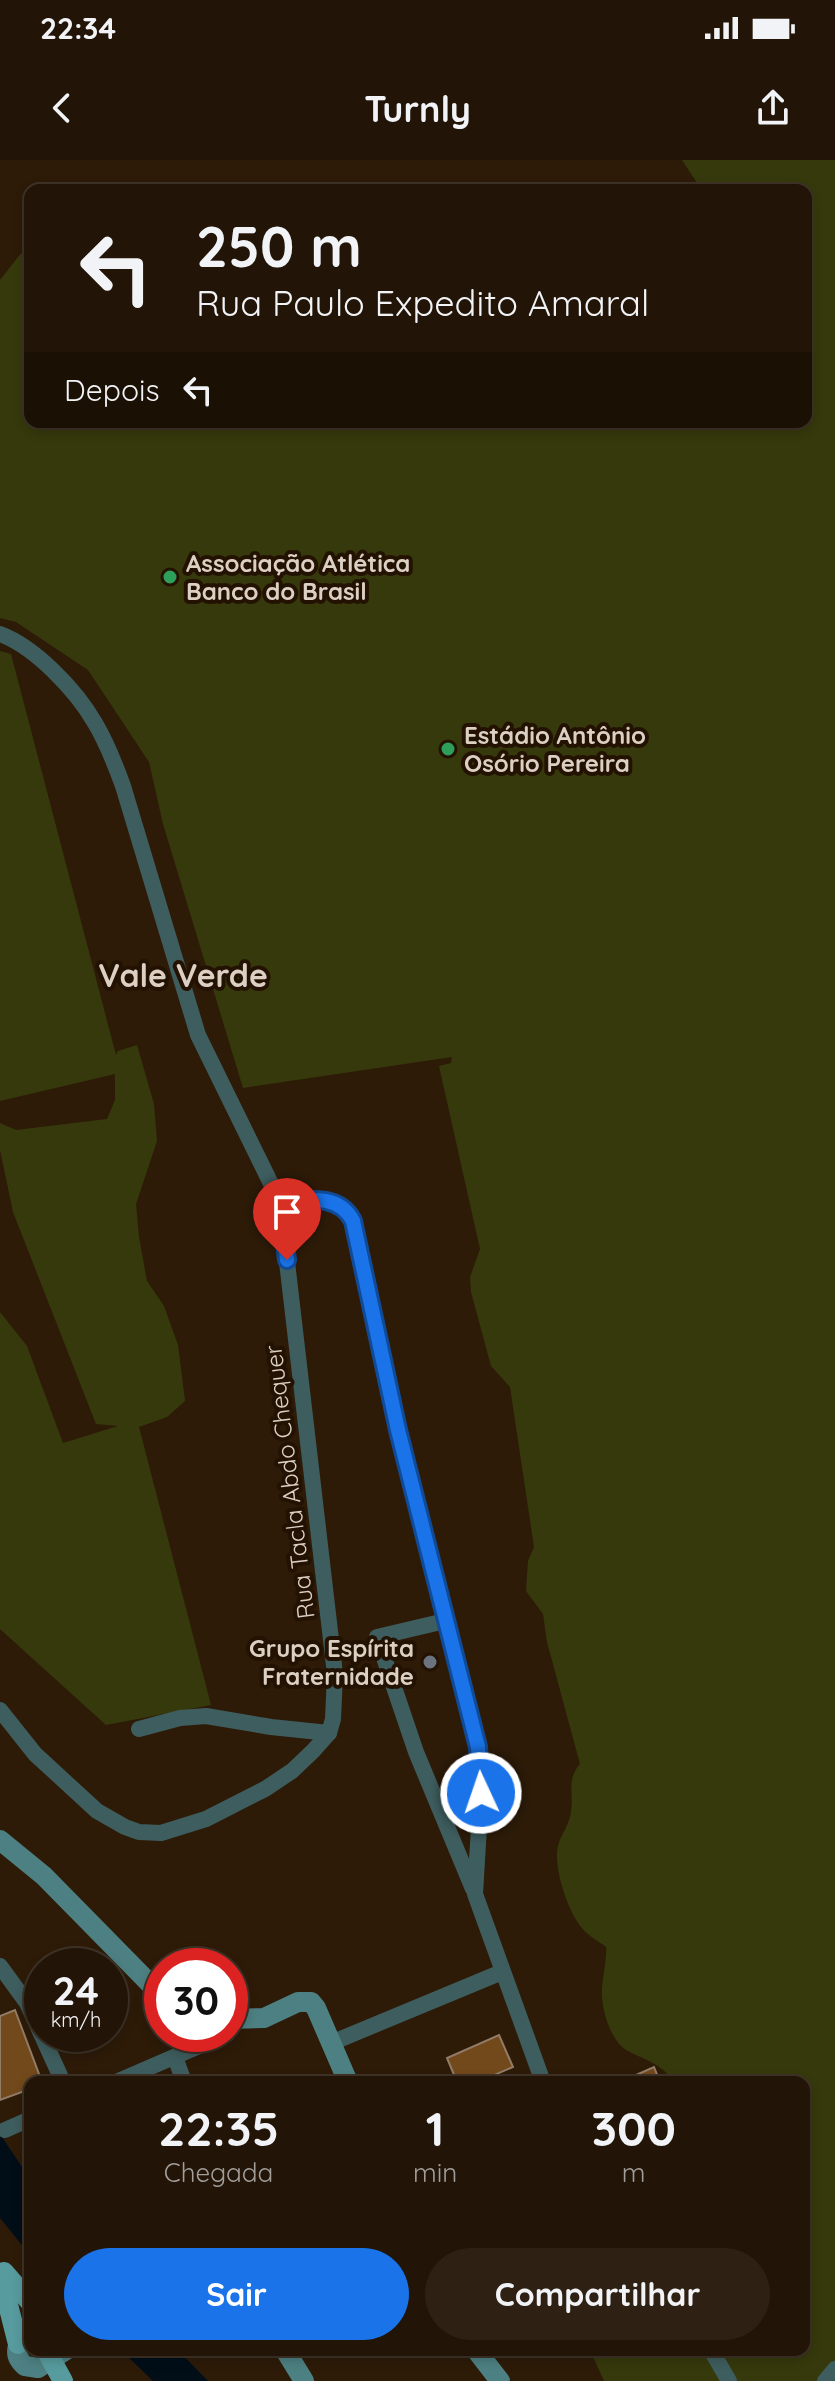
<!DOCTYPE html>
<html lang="pt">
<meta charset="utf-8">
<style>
body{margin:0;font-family:Quicksand,sans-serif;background:#2e2114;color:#f1f3f6;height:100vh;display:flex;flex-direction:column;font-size:30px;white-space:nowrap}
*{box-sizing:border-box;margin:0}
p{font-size:26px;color:#a29e9b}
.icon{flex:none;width:44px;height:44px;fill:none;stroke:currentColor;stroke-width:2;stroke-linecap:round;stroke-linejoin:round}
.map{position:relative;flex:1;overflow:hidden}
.panel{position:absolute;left:24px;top:1916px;width:786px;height:280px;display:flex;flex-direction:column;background:#221406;border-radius:16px;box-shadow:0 4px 12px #0003,0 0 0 2px #3f3328}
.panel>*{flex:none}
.banner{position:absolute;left:24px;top:24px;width:788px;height:244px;border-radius:16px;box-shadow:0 4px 12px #0003,0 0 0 2px #3f3328;background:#221406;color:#f1f3f6;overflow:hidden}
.speed{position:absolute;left:24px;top:1788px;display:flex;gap:16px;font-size:40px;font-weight:700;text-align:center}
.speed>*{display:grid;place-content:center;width:104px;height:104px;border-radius:50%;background:#221406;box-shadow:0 4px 12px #0003,0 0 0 2px #3f3328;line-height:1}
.speed small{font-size:20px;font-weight:400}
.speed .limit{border:12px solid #d22;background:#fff;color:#111}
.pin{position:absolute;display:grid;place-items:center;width:68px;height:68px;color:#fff;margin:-82px -34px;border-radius:50% 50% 50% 0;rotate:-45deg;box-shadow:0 0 8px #0007}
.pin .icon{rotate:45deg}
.me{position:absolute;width:88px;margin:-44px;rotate:357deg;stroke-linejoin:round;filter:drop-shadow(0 0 6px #0008)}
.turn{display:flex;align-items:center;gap:28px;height:168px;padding:0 40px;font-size:36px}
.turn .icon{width:104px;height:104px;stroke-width:2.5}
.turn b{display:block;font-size:56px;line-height:68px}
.then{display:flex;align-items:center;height:76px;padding:0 40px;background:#0003;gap:16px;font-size:30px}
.eta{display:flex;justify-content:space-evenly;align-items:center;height:136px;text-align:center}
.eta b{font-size:48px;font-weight:800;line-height:56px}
.cta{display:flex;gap:16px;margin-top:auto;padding:16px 40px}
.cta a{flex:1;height:92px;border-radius:48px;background:#1a73e8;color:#fff;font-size:32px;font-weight:800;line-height:92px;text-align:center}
.cta a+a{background:#2e2114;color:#f1f3f6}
.status{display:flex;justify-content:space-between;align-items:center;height:56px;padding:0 40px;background:#221406;direction:ltr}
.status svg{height:22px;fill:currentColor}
header{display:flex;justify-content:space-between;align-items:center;height:104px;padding:0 40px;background:#221406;font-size:36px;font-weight:800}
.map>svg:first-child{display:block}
.green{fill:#36390c}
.water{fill:#010e18}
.building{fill:#71491b;stroke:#927c67;stroke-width:2}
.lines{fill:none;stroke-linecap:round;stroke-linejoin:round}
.street{stroke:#3e5d5e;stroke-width:16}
.secondary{stroke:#4d8082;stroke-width:20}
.primary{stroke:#579b9e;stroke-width:20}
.route-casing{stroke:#114b97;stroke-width:20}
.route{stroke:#1a73e8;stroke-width:14}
.leisure-dot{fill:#2e9e5b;stroke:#231202;stroke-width:3}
.worship-dot{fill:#6b7280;stroke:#231202;stroke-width:3}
.labels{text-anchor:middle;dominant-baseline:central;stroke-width:8;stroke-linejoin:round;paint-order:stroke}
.poi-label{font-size:24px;font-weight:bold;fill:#dcd0c5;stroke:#231202;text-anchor:start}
.street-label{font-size:24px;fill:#dcd0c5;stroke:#231202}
.district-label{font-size:32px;font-weight:bold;fill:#dcd0c5;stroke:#231202}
</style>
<div class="status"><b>22:34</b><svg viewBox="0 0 49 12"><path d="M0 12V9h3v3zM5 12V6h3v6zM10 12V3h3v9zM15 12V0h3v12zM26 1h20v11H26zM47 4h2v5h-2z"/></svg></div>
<header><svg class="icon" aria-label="back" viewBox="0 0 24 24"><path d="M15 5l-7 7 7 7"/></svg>Turnly<svg class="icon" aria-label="share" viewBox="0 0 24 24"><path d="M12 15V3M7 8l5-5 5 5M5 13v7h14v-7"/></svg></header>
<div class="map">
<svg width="835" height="2221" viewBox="0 0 835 2221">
<rect width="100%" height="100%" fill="#2d1b08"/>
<g class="green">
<path d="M 682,0 L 835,0 L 835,2221 L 604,2221 L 590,2190 L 804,2190 L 804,1922 L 673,1922 C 663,1904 645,1900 628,1891 C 612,1883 603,1854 602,1837 C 601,1820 607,1804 606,1787 C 599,1781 588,1776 582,1768 C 568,1752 553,1707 558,1686 C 561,1674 570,1664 571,1651 C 574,1633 566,1620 580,1604 L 547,1482 L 543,1454 L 526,1431 L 528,1401 L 534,1387 L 510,1227 L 491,1206 L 471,1132 L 470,1117 L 480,1089 L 439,906 L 451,903 L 452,897 L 243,928 L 163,664 L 149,602 L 88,510 L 16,462 L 0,458 L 0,120 L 30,82 L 30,262 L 806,262 L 806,30 L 698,30 L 697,23 Z"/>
<polygon points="0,491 11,494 116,895 118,891 137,885 154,944 157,981 136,1044 139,1077 147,1121 164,1146 178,1185 185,1241 167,1257 139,1267 211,1545 106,1565 0,1469 0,1152 27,1186 63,1283 118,1266 96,1264 13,1052 0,990 0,963 16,970 107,959 115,940 115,914 0,941"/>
</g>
<g class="water">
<polygon points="0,1974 30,2019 30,2095 0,2058"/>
<polygon points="121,2190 178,2190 208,2221 153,2221"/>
</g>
<g class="building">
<polygon points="15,1850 42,1922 30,1922 30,1929 0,1940 0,1856"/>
<polygon points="499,1875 513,1907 478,1922 457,1922 447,1898"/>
<polygon points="654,1907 660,1922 620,1922"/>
</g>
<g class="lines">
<g class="street">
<path d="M 0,474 C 35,487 76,530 95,563 C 107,583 115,604 123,626 L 198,875 L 280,1042 L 335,1514 L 333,1559 L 329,1573 L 313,1591 L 292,1611 L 265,1629 L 206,1659 L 161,1673 L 139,1672 L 125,1667 L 97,1651 L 35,1594 L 0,1550"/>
<path d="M 280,1042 C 306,1040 339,1033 353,1061 L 398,1270 L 478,1587 L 481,1633 L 475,1734 L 543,1922"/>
<polyline points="445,1461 377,1477 416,1592 473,1729"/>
<polyline points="139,1569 180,1558 206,1556 271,1567 329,1573"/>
<polyline points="0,1806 27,1843 63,1922"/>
<polyline points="331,1883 502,1812"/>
<polyline points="175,1897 184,1922"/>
<polyline points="116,1922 227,1874"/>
<polyline points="5,1970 30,1959"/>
<polyline points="711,2190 729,2221"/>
<polyline points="825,2221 835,2209"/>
</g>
<g class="secondary">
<polyline points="0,1680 44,1716 162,1836"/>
<polyline points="230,1859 264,1858 298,1842 311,1842 316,1848 348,1922"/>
<path d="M 30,2173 C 16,2181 12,2195 25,2206 L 38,2208 L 66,2190"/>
<polyline points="285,2190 304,2221"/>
<polyline points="476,2190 500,2221"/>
</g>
<g class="primary">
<polyline points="4,2112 30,2142"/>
<polyline points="0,2113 18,2184"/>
<polyline points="46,2190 63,2221"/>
</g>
</g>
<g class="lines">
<defs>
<path id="route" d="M 287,1100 L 280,1042 C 306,1040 339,1033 353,1061 L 398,1270 L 478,1587 L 481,1633"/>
</defs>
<use href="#route" class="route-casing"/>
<use href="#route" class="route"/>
</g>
<g class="leisure-dot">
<circle cx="170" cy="417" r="8"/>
<circle cx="448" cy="589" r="8"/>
</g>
<circle class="worship-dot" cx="430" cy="1502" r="8"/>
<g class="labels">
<g class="poi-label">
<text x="186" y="403">Associação Atlética<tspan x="186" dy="28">Banco do Brasil</tspan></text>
<text x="464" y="575">Estádio Antônio<tspan x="464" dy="28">Osório Pereira</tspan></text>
<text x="414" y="1488" text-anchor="end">Grupo Espírita<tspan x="414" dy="28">Fraternidade</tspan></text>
</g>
<g class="street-label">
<text transform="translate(289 1322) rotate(-97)">Rua Tacla Abdo Chequer</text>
</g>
<g class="district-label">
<text x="183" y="815">Vale Verde</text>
</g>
</g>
</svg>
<div class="speed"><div>24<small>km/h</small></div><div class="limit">30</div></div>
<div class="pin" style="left:287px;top:1100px;background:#d93025"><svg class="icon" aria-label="arrive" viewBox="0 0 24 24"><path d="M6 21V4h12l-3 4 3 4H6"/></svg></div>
<svg class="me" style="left:481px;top:1633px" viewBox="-20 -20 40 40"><circle r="17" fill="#1a73e8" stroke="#fff" stroke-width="3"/><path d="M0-11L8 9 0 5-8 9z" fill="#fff"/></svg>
<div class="banner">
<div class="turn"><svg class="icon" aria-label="left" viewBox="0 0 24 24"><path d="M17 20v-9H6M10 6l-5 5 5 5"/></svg><div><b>250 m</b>Rua Paulo Expedito Amaral</div></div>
<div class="then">Depois<svg class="icon" aria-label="left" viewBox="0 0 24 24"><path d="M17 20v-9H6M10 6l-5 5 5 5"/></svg></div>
</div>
<section class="panel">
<div class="eta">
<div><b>22:35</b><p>Chegada</p></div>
<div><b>1</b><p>min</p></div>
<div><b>300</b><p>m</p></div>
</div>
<div class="cta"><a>Sair</a><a>Compartilhar</a></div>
</section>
</div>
